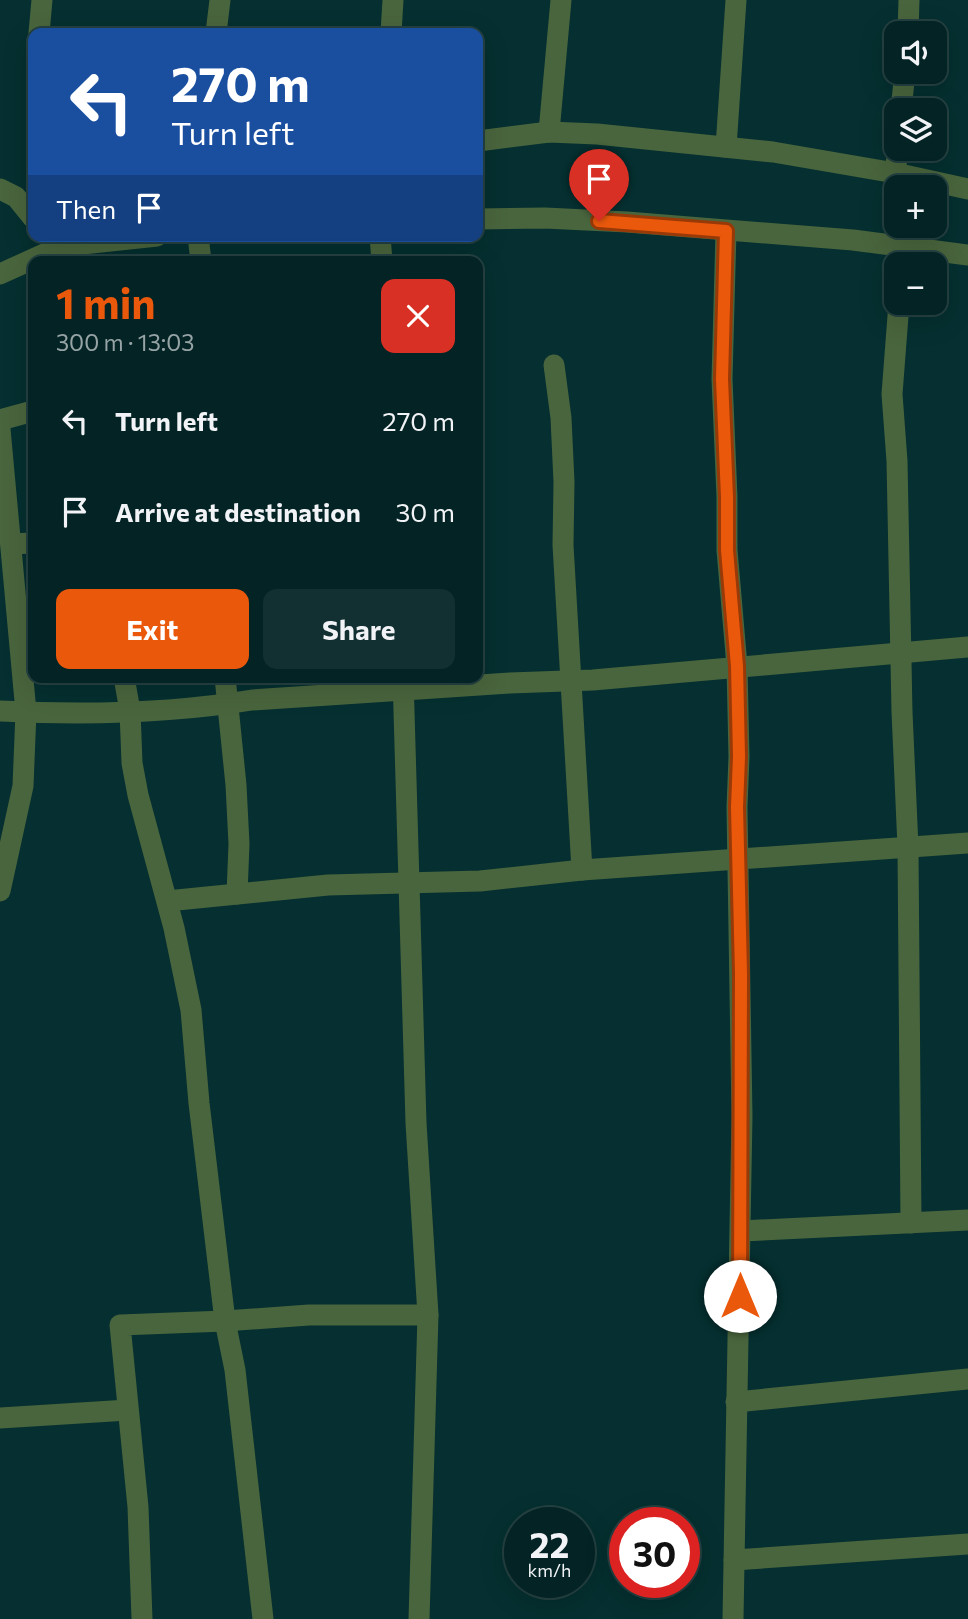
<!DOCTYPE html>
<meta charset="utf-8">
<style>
body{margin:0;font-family:Commissioner,sans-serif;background:#122f31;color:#f1f3f6;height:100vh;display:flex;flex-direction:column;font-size:26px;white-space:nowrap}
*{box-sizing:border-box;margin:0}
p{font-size:23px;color:#97a4a6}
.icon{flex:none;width:38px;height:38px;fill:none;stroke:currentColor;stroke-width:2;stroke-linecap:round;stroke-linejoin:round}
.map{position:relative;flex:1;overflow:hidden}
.details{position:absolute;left:28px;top:256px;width:455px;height:427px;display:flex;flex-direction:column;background:#042324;border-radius:14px;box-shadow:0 7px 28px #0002,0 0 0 2px #254041}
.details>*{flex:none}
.guide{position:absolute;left:28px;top:28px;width:455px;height:214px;border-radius:14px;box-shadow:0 7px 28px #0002,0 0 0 2px #254041;background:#1a4fa0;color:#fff;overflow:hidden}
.controls{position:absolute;left:884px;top:21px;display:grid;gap:14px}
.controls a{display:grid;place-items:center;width:63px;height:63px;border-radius:14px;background:#042324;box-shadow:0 7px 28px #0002,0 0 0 2px #254041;font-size:35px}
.speed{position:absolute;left:504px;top:1507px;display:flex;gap:14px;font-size:35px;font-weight:700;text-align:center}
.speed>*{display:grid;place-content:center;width:91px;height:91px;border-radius:50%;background:#042324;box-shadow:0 7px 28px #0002,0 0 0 2px #254041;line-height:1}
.speed small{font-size:18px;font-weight:400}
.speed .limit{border:10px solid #d22;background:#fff;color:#111}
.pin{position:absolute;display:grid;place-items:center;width:60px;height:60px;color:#fff;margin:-72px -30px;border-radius:50% 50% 50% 0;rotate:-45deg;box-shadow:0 0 7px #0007}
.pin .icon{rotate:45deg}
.me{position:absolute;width:77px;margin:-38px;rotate:0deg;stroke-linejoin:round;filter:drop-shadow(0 0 5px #0008)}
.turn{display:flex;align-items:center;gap:24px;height:147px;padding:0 28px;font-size:32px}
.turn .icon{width:91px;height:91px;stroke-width:2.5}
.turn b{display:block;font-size:49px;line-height:60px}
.then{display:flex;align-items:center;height:66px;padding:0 28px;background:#0003;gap:14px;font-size:26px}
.round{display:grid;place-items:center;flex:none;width:74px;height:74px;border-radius:14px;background:#122f31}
.head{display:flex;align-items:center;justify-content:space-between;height:119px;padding:0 28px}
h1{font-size:42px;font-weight:700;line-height:52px;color:#ea580c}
.action{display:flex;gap:14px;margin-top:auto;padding:14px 28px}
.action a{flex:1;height:80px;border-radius:14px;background:#ea580c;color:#fff;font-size:28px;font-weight:700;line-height:80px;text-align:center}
.action a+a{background:#122f31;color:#f1f3f6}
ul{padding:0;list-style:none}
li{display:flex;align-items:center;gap:21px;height:91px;padding:0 28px}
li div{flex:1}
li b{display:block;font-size:26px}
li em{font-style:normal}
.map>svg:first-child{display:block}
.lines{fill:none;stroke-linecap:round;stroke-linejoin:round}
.street{stroke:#49653d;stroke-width:21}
.route-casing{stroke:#983908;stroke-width:18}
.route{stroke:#ea580c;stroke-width:12}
</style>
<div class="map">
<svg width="968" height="1619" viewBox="0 0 968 1619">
<rect width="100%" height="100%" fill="#052f30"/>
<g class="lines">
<g class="street">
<polyline points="39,33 42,0"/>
<polyline points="216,33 220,0"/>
<polyline points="391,33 393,0"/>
<polyline points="908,33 909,0"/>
<polyline points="901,110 905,72"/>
<polyline points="549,132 561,0"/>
<polyline points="478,141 549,132 597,134 773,152 895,173 968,189"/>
<polyline points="726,147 736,0"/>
<polyline points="895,173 898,149"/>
<polyline points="0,189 16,197 33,218"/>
<polyline points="478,219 545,218 627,222 853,240 968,255"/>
<polyline points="726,231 722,379 727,497 727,550 737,666 739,757 737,807 742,1116 733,1619"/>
<polyline points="198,236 201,261"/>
<polyline points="380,236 382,261"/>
<polyline points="66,261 64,246 157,236"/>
<polyline points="0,274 75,240"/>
<polyline points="899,303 892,394 897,461 902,712 908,847 911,1223"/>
<polyline points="554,365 561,418 564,482 563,545 582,870"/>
<polyline points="0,420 33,411"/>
<polyline points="0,429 26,712 23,786 0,891"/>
<polyline points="11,544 33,543"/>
<polyline points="124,677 130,711 132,763 138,795 174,928 191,1010 199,1103 225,1321 235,1370 263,1619"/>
<polyline points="225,677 236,785 239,844 237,894"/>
<polyline points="403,677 416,1123 428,1315 419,1619"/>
<path d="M 0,711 C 80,715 173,713 252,700 L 510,683 L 593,680 L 968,647"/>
<polyline points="167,901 328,885 480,881 582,870 968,843"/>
<polyline points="741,1231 968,1220"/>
<polyline points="736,1402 968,1379"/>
<polyline points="0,1418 128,1410"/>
<polyline points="734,1560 968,1544"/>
<polyline points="142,1619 138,1507 120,1325 225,1321 309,1315 428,1315"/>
</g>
</g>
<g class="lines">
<defs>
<polyline id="route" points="599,221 726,231 722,379 727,497 727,550 737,666 739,757 737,807 741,974 740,1296"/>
</defs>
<use href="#route" class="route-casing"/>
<use href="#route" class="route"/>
</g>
</svg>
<div class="controls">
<a><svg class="icon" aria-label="sound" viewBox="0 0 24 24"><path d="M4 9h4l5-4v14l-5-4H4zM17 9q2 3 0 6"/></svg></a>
<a><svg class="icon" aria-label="layers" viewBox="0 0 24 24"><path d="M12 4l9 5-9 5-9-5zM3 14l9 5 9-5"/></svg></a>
<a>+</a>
<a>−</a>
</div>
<div class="speed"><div>22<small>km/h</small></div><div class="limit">30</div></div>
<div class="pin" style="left:599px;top:221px;background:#d93025"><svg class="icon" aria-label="arrive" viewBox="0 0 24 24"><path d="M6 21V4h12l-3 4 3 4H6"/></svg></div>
<svg class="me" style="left:740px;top:1296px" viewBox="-20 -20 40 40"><circle r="19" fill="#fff"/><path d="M0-13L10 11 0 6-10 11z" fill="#ea580c"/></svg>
<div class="guide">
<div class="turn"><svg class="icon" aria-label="left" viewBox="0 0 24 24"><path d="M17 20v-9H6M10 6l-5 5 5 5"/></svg><div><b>270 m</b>Turn left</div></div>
<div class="then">Then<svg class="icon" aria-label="arrive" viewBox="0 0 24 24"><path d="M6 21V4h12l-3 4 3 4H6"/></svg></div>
</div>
<section class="details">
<div class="head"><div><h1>1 min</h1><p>300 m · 13:03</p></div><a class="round" style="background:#d93025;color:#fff"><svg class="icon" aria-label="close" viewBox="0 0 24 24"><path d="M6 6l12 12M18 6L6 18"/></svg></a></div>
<ul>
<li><svg class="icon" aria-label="left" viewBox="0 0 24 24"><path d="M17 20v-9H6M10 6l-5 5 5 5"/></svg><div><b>Turn left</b></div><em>270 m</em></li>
<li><svg class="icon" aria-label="arrive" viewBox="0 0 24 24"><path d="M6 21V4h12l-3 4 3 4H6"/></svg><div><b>Arrive at destination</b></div><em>30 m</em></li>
</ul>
<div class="action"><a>Exit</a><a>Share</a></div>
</section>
</div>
